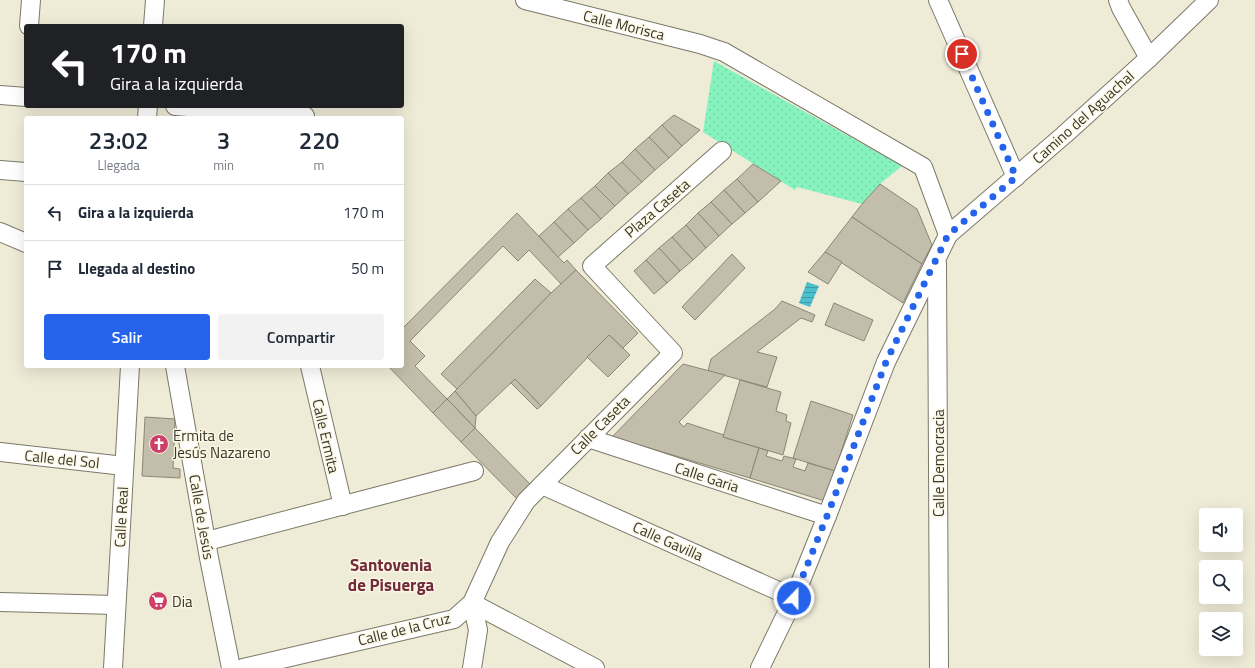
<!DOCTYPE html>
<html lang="es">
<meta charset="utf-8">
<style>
body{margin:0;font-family:"Titillium Web",sans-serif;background:#f2f2f3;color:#1f2937;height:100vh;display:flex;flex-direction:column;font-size:15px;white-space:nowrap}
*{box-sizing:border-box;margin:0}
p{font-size:13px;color:#747a83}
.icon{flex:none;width:22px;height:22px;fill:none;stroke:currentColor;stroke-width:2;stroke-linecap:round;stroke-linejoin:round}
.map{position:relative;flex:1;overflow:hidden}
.drawer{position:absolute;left:24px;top:116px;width:380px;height:252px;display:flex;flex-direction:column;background:#fff;border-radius:4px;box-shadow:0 4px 16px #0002}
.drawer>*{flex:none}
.top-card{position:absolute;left:24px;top:24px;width:380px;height:84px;border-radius:4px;box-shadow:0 4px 16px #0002;background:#202124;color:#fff;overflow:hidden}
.buttons{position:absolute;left:1199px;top:508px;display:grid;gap:8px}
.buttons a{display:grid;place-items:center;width:44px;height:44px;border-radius:4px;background:#fff;box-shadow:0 4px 16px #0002;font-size:20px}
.pin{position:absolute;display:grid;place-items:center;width:34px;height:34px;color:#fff;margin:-17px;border:2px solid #fff;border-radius:50%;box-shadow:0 1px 4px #0007}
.me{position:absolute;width:44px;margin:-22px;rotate:22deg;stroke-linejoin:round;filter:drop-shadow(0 0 3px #0008)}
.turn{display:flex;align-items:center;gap:14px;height:84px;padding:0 20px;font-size:18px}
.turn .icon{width:52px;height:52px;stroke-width:2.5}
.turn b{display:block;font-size:28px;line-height:34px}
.eta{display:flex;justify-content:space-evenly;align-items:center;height:68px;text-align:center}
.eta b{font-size:24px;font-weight:600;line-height:28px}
.action{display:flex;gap:8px;margin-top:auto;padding:8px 20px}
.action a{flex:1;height:46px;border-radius:4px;background:#2563eb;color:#fff;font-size:16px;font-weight:600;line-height:46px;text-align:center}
.action a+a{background:#f2f2f3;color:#1f2937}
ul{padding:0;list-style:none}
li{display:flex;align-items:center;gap:12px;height:56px;padding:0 20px;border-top:1px solid #e0e1e3}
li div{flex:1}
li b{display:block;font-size:15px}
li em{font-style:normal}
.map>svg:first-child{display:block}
.green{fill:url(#green-dots)}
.water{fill:url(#water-rules)}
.building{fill:#c2beab;stroke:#8b8775}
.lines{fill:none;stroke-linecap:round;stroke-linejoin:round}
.minor-casing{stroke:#7c7967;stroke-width:20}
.minor{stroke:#fff;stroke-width:18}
.route{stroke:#2563eb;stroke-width:7;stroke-dasharray:0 12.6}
.labels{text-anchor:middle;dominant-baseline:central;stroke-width:3;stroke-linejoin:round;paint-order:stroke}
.street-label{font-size:15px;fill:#38362f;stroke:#fcf8e4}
.poi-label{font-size:15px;fill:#38362f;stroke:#fcf8e4;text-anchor:start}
.quarter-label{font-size:17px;font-weight:bold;fill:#712b3c;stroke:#fcf8e4}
</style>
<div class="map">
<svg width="1255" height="668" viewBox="0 0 1255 668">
<defs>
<pattern id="green-dots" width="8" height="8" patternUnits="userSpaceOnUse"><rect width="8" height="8" fill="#86f3be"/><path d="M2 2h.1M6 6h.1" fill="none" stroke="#74d1a4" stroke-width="1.8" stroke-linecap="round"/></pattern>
<pattern id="water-rules" width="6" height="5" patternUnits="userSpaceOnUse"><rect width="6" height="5" fill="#4cbece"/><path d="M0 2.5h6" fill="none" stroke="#409ba8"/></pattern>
</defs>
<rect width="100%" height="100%" fill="#eeebd7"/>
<polygon class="green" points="714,61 902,166 880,184 862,204 797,187 795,190 703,132"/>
<polygon class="water" points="807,282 819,286 810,307 799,303"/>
<g class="building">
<polygon points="674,115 700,130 682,146 662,125"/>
<polygon points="662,125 682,146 669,158 649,137"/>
<polygon points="649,137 669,158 655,170 635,149"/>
<polygon points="635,149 655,170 642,182 622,162"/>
<polygon points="622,162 642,182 628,194 608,173"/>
<polygon points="753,164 781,181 758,202 737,179"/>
<polygon points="608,173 628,194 615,206 595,186"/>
<polygon points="737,179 758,202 745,213 724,190"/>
<polygon points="880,184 917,209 932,245 922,264 852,217 862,204"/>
<polygon points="595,186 615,206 601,219 581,198"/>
<polygon points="724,190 745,213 732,224 711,202"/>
<polygon points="581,198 601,219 588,230 568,209"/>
<polygon points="711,202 732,224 719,236 698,213"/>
<polygon points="568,209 588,230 574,243 554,222"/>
<polygon points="517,213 564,263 567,260 576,270 561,284 529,250 518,261 503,246 410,341 425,356 415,366 447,399 433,413 388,366 402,366 402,329"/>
<polygon points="698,213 719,236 706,248 686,225"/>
<polygon points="852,217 922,264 903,303 825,252"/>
<polygon points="554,222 574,243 558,257 539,236"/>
<polygon points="686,225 706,248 693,260 672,237"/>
<polygon points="672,237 693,260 680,271 659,248"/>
<polygon points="659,248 680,271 667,283 646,260"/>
<polygon points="825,252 842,262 828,284 808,272"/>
<polygon points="732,254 745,268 695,320 682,307"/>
<polygon points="646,260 667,283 654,294 634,271"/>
<polygon points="576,270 638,333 623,348 609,335 541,406 515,379 476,416 455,391 551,293"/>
<polygon points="535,279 551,293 457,389 441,374"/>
<polygon points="782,301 815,315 812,322 801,318 757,352 777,357 767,387 708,371 711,359 775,309"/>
<polygon points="834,303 873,320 864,341 825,325"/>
<polygon points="609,335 630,355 608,377 587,357"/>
<polygon points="683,364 725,375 679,422 684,427 687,423 724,435 723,437 759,448 750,478 612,437"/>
<polygon points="515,379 541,406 537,409 511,383"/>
<polygon points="740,380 781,392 776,411 787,415 786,421 791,423 783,455 723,437"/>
<polygon points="455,391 476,416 475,428 447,399"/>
<polygon points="447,399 475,428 461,442 433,413"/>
<polygon points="811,401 853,415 835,471 793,458"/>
<polygon points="145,417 175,419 173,468 180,469 180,478 142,476"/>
<polygon points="475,428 531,485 517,499 461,442"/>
<polygon points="759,448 768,451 766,456 782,461 784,456 796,459 793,467 805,471 808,463 835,471 825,501 750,478"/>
</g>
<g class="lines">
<defs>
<g id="minor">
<polyline points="525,0 700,44 724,52 923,167 948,235"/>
<polyline points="938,0 1016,177"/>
<polyline points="1118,0 1121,8 1149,58"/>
<polyline points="29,26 31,0"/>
<polyline points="153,26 155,0"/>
<polyline points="0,95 26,97"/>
<polyline points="175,106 305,116"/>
<polyline points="147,118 148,106"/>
<polyline points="0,170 26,172"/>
<polyline points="0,232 26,243"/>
<polyline points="937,263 939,668"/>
<polyline points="175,366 209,558 231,668"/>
<polyline points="310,366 343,506"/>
<polyline points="588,438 827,516"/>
<polyline points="0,452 124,466"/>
<polyline points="542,485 794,598"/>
<polyline points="207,541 474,471"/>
<polyline points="0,602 116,605"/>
<polyline points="113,668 130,366"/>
<polyline points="243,668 454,619 472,603 595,668"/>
<polyline points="472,668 478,630 472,603 500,542 526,501 673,353 592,266 722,151"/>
<polyline points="760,668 794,598 827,516 886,362 948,235 1064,135 1149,58 1209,0"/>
</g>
</defs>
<use href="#minor" class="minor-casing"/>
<use href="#minor" class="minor"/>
</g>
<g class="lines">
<polyline class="route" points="794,598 827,516 886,362 948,235 1016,177 962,54"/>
</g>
<defs>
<symbol id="church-disc" viewBox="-11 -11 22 22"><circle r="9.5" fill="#ce3f67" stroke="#fcf8e4"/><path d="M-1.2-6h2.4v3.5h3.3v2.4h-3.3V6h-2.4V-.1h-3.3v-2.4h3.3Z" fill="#fff"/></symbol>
<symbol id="supermarket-disc" viewBox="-11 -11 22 22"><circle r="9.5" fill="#ce3f67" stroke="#fcf8e4"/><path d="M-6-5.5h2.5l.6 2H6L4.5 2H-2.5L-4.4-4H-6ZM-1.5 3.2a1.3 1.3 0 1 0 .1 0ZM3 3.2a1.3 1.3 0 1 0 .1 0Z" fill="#fff"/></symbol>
</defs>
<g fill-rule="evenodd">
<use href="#church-disc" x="148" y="433" width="22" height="22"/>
<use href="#supermarket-disc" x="147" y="590" width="22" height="22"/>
</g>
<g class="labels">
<g class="street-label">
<text transform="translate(624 25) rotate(14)">Calle Morisca</text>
<text transform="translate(1083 117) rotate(-42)">Camino del Aguachal</text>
<text transform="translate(657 208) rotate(-41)">Plaza Caseta</text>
<text transform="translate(600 425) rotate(-45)">Calle Caseta</text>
<text transform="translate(326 436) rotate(77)">Calle Ermita</text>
<text transform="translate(62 459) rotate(6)">Calle del Sol</text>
<text transform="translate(938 463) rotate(-90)">Calle Democracia</text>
<text transform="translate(707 477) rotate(18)">Calle Garia</text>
<text transform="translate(121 517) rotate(-87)">Calle Real</text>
<text transform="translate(202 517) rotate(80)">Calle de Jesús</text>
<text transform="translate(668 541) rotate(24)">Calle Gavilla</text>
<text transform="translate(404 629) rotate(-14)">Calle de la Cruz</text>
</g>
<g class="poi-label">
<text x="173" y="435">Ermita de<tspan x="173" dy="17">Jesús Nazareno</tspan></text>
<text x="172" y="601">Dia</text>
</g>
<g class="quarter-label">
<text x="391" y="565">Santovenia<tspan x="391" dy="20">de Pisuerga</tspan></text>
</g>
</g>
</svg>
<div class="buttons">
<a><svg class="icon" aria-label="sound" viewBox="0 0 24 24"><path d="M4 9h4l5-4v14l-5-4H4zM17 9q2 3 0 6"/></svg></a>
<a><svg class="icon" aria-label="search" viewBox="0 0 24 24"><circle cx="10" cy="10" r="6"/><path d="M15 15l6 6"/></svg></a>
<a><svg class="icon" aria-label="layers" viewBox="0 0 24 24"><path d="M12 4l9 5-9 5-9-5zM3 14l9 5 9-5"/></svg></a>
</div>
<div class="pin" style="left:962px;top:54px;background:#d93025"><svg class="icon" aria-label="arrive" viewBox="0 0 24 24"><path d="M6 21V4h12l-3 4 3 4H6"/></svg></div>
<svg class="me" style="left:794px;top:598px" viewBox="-20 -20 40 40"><circle r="17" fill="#2563eb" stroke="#fff" stroke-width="3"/><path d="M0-11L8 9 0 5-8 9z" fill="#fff"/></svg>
<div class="top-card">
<div class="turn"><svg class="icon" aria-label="left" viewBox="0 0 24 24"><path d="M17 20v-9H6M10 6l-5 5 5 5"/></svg><div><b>170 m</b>Gira a la izquierda</div></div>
</div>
<section class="drawer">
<div class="eta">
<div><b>23:02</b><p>Llegada</p></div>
<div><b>3</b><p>min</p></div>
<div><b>220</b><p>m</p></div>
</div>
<ul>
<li><svg class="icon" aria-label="left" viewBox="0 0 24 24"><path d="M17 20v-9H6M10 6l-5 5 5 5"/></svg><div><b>Gira a la izquierda</b></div><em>170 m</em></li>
<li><svg class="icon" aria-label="arrive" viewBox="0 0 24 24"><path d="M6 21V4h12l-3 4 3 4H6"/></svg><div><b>Llegada al destino</b></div><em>50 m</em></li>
</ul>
<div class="action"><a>Salir</a><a>Compartir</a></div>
</section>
</div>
